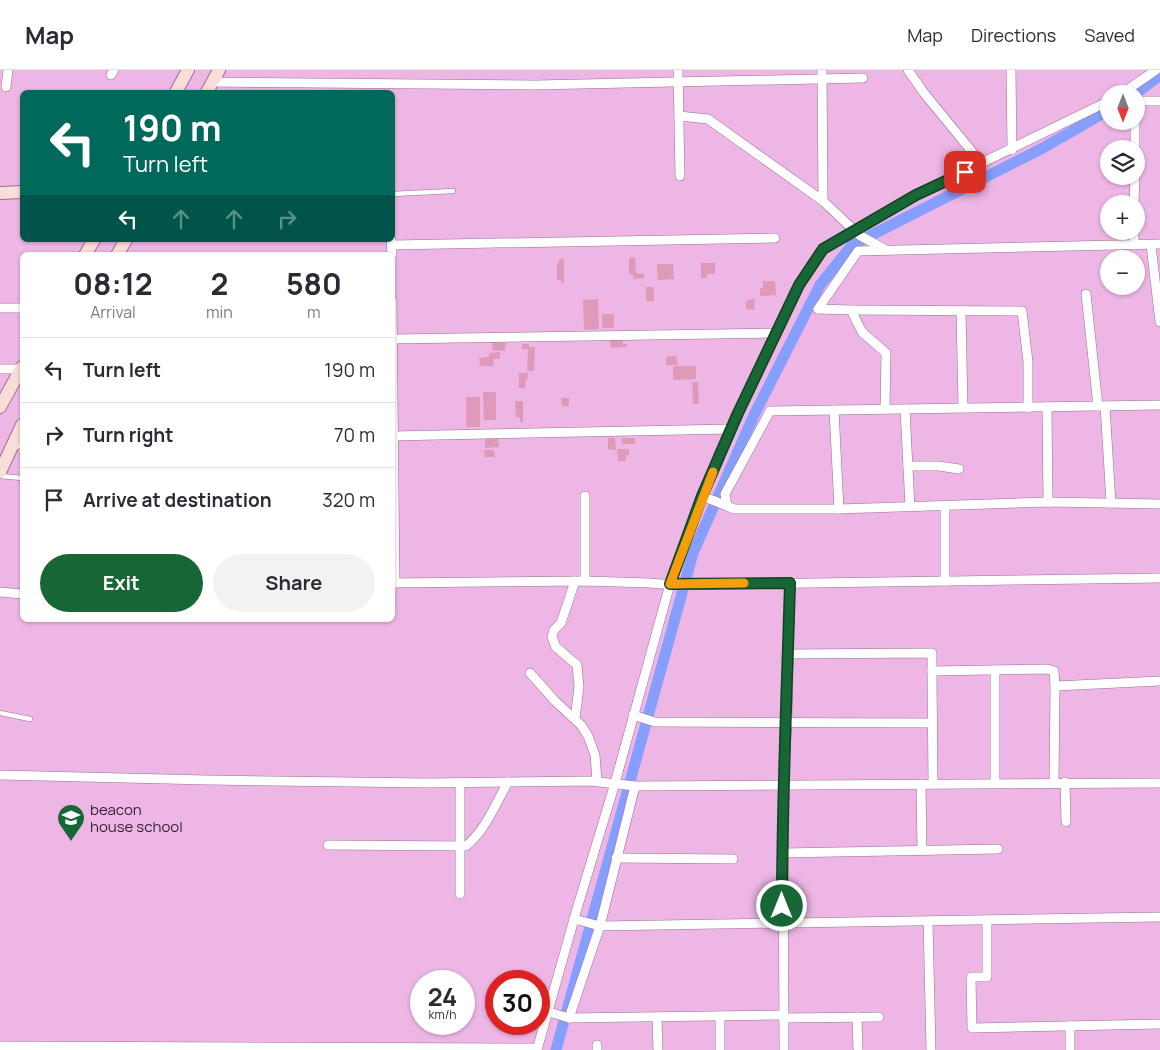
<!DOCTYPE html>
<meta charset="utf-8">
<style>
body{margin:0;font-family:Manrope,sans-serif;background:#f2f2f3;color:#2b2b33;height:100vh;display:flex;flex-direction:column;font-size:19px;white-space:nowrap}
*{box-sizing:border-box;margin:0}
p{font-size:16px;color:#7c7c81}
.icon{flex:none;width:28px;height:28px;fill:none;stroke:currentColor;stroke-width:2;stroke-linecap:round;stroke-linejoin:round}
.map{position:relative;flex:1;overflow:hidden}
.drawer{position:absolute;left:20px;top:182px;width:375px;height:370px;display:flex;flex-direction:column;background:#fff;border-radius:8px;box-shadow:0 1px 4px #0004}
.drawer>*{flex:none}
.hud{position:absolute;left:20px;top:20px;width:375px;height:152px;border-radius:8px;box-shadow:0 1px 4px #0004;background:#00695c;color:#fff;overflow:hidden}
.needle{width:32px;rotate:180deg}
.fabs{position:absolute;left:1100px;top:15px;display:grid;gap:10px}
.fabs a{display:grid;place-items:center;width:45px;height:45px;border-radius:50%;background:#fff;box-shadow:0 1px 4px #0004;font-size:25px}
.speed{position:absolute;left:410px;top:900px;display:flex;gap:10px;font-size:25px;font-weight:700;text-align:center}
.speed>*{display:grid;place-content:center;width:65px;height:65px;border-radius:50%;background:#fff;box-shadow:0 1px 4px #0004;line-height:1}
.speed small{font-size:12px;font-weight:400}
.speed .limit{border:8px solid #d22;background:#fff;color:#111}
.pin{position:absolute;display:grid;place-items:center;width:42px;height:42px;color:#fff;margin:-21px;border-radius:10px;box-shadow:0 2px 8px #0006}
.me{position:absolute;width:55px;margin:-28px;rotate:0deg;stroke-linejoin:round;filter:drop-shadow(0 0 4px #0008)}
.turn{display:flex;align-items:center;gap:18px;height:105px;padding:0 20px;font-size:22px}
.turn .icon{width:65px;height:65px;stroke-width:2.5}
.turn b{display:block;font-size:35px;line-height:42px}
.lanes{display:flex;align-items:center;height:48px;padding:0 20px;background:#0003;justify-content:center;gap:25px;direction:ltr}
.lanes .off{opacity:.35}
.eta{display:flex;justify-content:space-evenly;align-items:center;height:85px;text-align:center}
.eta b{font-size:30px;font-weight:700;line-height:35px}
.cta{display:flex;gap:10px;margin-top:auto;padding:10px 20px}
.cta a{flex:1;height:58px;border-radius:30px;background:#176635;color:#fff;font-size:20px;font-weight:700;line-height:58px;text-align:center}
.cta a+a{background:#f2f2f3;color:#2b2b33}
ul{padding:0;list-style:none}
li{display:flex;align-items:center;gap:15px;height:65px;padding:0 20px;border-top:1px solid #e1e1e2}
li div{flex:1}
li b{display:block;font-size:19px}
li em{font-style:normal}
header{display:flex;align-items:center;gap:30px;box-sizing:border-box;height:70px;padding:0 25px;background:#fff;border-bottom:1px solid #e1e1e2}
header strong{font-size:24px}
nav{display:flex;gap:28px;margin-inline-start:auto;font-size:18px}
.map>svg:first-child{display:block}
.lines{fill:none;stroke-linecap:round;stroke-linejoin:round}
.canal{stroke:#869ffe;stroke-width:11}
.building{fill:#de9ab8}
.lane-casing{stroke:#9e6b97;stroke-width:5.5}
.street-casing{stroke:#9e6b97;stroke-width:10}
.secondary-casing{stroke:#9e6b97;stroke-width:14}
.lane{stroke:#fff;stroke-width:4.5}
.street{stroke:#fff;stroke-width:9}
.secondary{stroke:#f8ddd8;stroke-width:12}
.route-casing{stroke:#0f4222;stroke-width:12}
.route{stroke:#176635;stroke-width:9}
.slow{stroke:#f59e0b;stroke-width:9}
.labels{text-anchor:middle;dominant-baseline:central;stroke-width:5;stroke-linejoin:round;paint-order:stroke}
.poi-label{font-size:15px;fill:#331e30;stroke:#edb6e5;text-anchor:start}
</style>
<header>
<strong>Map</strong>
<nav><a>Map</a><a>Directions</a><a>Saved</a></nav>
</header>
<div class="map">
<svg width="1160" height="980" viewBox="0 0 1160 980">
<rect width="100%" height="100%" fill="#edb6e5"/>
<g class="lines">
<g class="canal">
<polyline points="1135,24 1160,5"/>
<polyline points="556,980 693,483 754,345 820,215 852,175 1041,79 1109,40"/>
</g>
</g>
<g class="building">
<polygon points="635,187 636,203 644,204 644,208 633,209 633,205 629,204 629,188"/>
<polygon points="559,189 564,189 564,213 561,213 561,210 557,210 557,194 559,193"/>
<polygon points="701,193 715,193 715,204 707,204 707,208 701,208"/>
<polygon points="657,194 673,194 674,209 658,210"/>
<polygon points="763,211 775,211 776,225 760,226 760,218 763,218"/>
<rect x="646" y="217" width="8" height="14"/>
<polygon points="755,228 754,240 746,239 746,231"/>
<polygon points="598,229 599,259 584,260 583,230"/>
<rect x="602" y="244" width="12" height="14"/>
<polygon points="610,269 623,269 623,274 627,274 627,277 611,278"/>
<polygon points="493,272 506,273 505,281 492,280"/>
<polygon points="522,274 529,274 529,277 535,277 534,301 527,301 528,279 522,279"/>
<polygon points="500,282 500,289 493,289 494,296 480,296 479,288 489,287 489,283"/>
<polygon points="676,286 678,295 666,295 666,287"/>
<polygon points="673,296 696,296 696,309 673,310"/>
<polygon points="519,303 528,303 528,309 526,309 525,318 519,318"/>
<polygon points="692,312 698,312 699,334 693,334"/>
<polygon points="483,322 496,322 496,350 484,350"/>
<rect x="466" y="327" width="14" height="30"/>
<polygon points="561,328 569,328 569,336 562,336"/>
<polygon points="515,331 523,331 523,352 520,352 520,347 516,347"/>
<polygon points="485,368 498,368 499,377 485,378"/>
<polygon points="608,368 615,368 616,380 608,379"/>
<rect x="622" y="368" width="13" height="6"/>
<polygon points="617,379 629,379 629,385 626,385 626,391 618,391"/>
<polygon points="484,380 494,380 495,387 485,387"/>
</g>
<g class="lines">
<defs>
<g id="lane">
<polyline points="392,124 453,121"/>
<polyline points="13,377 22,376"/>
<polyline points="0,406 22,408"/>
<polyline points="0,643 30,649"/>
</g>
<g id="street">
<polyline points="678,0 680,106"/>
<polyline points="822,0 823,131"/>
<polyline points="908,0 924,23 982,94"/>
<polyline points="1011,0 1012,80"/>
<polyline points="111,5 114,0"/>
<polyline points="213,12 536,15 863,8"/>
<polyline points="6,17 8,0"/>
<polyline points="1121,24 1156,0"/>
<polyline points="1136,31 1160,31"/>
<polyline points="679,46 708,49 823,131 859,165 886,180"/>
<polyline points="1135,79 1135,51"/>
<polyline points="1134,134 1135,106"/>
<polyline points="391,170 392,185"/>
<polyline points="392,175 775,168"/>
<polyline points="1134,175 1134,161"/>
<polyline points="1151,175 1160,252"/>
<polyline points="1086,224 1098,336"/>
<polyline points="392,230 395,513"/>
<polyline points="0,238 22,238"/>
<polyline points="818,239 858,181 1160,174"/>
<polyline points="818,239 851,240 862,262 886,283 885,339"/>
<polyline points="851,240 1022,241 1028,292 1028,338"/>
<polyline points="961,241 963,338"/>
<polyline points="392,269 775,263"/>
<polyline points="0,299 21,299"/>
<polyline points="1160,335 770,341 725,424 727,436 734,439 839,439 1048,432 1160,434"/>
<polyline points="1105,336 1111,433"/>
<polyline points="1047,337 1048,432"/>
<polyline points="905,339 910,437"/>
<polyline points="834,340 839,439"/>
<polyline points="392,366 731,359"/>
<polyline points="908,396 939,396 959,399"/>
<polyline points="702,426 727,436"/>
<polyline points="585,511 585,426"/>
<polyline points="945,511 945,436"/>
<polyline points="392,513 585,511 649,513 674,515 1160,508"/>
<polyline points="0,522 22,524"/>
<polyline points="788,584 932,583 932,601 1047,599 1054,601 1055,616 1160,611"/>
<polyline points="995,600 995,713"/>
<polyline points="932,601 933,714"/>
<polyline points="530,603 555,631 581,655 588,666 595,685 597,711"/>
<polyline points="633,645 655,652 933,653"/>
<polyline points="575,649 579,617 577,595 556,577 552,567 554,560 561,553 575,511"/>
<polyline points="0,705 207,710 427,713 590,711 635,716 1160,713"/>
<polyline points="1054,712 1055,616"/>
<polyline points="1065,712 1066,752"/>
<polyline points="921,714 922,780"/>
<path d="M 328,775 L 466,776 C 485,761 496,733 508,712"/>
<polyline points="783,783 998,779"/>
<polyline points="616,788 733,789"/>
<polyline points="460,824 460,712"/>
<polyline points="574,849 600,856 1160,847"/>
<polyline points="987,850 987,907 971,907 972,958 1160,954"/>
<polyline points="928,851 931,980"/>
<polyline points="549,942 569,948 783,945"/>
<polyline points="720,946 720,980"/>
<polyline points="657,947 658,980"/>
<polyline points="857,947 858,980"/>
<polyline points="569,948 600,856 635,716"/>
<polyline points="783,948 879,947"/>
<polyline points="1070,956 1070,980"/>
<polyline points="597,975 597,980"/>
<polyline points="0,976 537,978"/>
<polyline points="537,980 576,842 615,713 670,514 702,426 731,359 799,215 823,179 916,125 1109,31"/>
<polyline points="784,980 783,715 787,653 790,513"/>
</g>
<g id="secondary">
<polyline points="176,22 188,0"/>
<polyline points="207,22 219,0"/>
<polyline points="0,123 22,122"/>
<polyline points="85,185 94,170"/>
<polyline points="117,185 126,170"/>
<polyline points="0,337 22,297"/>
<polyline points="0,402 22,355"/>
</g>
</defs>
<use href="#lane" class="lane-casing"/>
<use href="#street" class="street-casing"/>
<use href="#secondary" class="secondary-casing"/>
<use href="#lane" class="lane"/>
<use href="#street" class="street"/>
<use href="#secondary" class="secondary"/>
</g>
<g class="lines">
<defs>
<path id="route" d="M 782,836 C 782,728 787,620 790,513 L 670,514 L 702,426 L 738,343 L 799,215 L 823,179 L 916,125 L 965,102"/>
</defs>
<use href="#route" class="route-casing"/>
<use href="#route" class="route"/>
<polyline class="slow" points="713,402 670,514 744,513"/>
</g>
<defs>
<symbol id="university-pin" viewBox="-11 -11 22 30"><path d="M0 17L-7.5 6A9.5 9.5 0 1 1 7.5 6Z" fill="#176635" stroke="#edb6e5"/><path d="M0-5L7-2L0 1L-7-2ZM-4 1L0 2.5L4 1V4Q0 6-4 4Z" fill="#fff"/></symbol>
</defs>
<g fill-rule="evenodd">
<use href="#university-pin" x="55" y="732" width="32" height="43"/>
</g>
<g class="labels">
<g class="poi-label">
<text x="90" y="739">beacon<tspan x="90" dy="17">house school</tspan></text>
</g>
</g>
</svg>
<div class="fabs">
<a><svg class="needle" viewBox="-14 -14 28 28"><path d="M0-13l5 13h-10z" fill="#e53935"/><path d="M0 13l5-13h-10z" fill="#7c7c81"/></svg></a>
<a><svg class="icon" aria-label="layers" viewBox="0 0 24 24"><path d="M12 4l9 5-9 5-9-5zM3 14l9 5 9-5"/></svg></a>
<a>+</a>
<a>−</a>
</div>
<div class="speed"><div>24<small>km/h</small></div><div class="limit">30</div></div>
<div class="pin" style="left:965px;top:102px;background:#d93025"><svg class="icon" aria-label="arrive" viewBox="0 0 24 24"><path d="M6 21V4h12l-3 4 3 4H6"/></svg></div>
<svg class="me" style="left:782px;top:836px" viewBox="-20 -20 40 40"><circle r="17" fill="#176635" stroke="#fff" stroke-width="3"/><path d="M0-11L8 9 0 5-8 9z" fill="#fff"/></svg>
<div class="hud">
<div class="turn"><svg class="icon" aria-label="left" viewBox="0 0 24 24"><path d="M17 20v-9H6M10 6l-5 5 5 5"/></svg><div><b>190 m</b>Turn left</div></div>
<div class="lanes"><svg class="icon" aria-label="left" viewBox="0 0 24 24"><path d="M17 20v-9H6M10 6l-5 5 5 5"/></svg><svg class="icon off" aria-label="ahead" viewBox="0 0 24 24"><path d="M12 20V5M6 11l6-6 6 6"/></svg><svg class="icon off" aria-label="ahead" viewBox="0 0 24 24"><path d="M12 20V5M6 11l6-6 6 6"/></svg><svg class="icon off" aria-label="right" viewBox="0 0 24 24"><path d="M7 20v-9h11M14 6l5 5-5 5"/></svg></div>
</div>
<section class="drawer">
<div class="eta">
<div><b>08:12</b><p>Arrival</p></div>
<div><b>2</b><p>min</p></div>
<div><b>580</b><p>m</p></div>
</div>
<ul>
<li><svg class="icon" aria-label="left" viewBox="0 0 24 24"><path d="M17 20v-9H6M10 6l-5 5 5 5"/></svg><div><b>Turn left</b></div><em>190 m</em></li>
<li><svg class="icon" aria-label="right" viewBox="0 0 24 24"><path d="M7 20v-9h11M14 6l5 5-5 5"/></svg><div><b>Turn right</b></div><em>70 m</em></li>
<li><svg class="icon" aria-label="arrive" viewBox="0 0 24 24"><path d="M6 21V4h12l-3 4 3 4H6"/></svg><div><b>Arrive at destination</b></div><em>320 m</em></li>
</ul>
<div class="cta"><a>Exit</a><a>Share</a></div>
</section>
</div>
